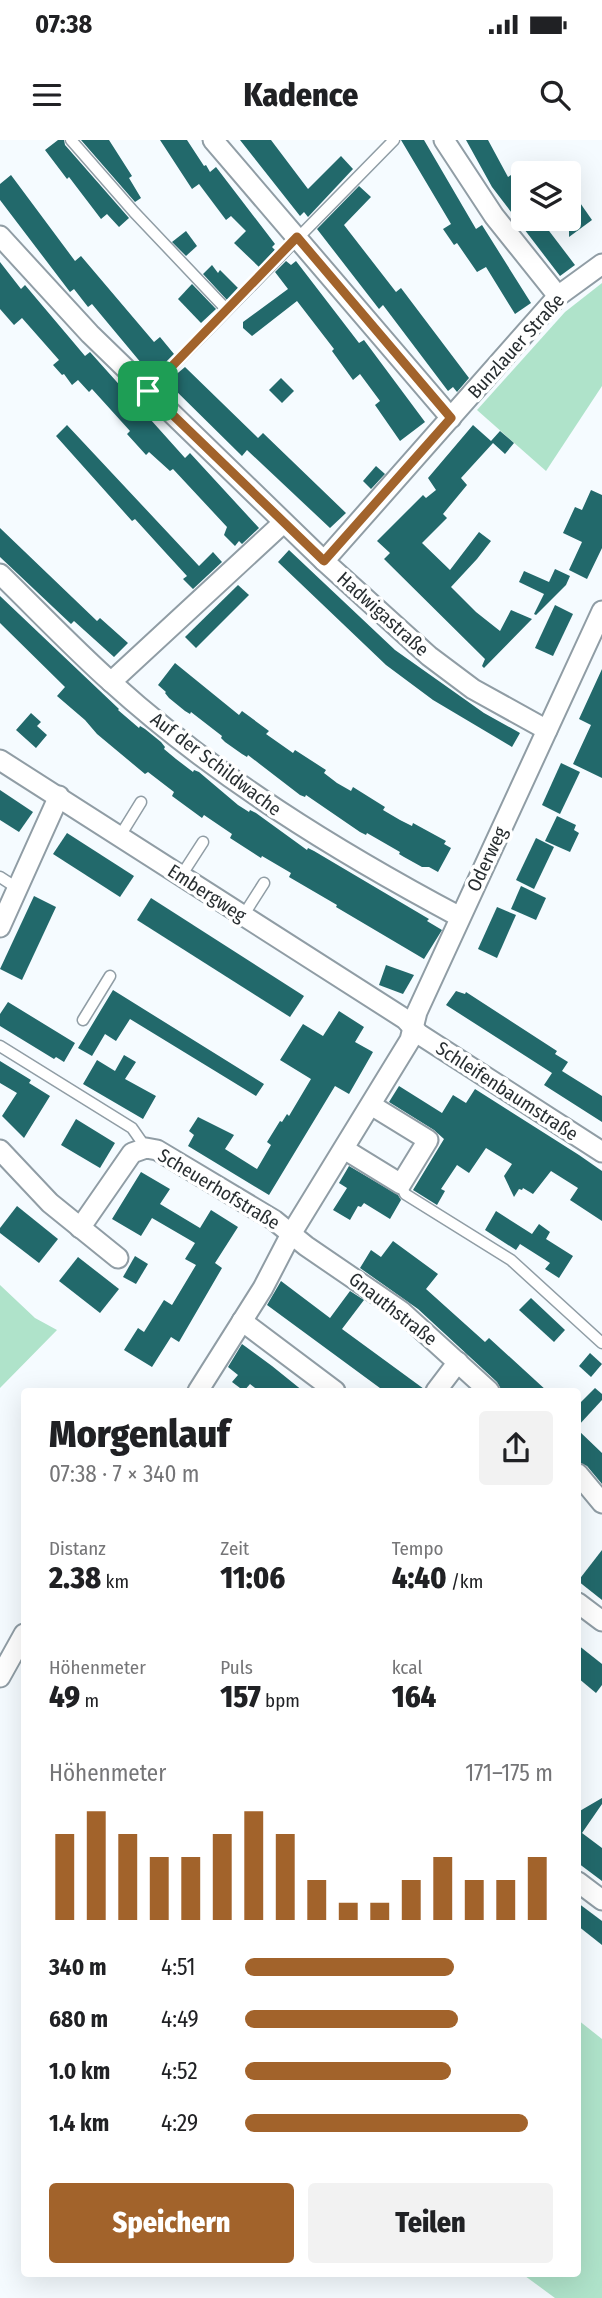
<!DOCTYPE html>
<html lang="de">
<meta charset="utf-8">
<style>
:root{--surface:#fff;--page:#f2f2f2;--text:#202124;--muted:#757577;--accent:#a2632b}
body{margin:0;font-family:"Fira Sans Condensed",sans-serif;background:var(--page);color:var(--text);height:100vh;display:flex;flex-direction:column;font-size:26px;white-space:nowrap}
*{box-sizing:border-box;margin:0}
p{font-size:23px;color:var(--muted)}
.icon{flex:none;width:38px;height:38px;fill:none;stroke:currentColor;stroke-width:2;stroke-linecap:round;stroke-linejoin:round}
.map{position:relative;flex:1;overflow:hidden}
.panel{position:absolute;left:21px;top:1248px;width:560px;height:889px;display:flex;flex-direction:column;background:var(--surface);border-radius:7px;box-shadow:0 7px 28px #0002}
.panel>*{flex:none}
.buttons{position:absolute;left:511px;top:21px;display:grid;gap:14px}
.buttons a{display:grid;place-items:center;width:70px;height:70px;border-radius:7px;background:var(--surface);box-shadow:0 7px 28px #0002;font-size:35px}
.pin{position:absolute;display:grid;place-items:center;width:60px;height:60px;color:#fff;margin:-30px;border-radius:14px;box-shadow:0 4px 10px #0006}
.round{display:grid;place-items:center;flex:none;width:74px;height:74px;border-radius:7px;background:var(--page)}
.head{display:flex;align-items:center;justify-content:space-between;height:119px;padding:0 28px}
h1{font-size:38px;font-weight:800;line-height:52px}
.figures{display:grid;grid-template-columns:repeat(3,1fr);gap:10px;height:119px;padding:7px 28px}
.figures div{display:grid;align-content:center}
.figures b{font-size:30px;font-weight:800}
.figures small{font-size:19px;font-weight:400}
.figures p{font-size:19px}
.chart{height:196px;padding:14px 28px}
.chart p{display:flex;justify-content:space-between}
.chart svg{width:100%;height:126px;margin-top:7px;stroke:var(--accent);stroke-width:6}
.primary-button{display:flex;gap:14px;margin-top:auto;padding:14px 28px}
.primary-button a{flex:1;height:80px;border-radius:7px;background:var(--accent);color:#fff;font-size:28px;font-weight:800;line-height:80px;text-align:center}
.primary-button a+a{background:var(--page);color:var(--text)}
ul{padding:0 28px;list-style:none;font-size:23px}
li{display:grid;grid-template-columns:112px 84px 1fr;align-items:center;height:52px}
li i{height:18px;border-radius:9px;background:var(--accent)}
.status{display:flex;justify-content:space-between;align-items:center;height:49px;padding:0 35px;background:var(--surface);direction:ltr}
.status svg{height:19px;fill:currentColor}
header{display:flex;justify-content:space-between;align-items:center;height:91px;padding:0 28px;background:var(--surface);font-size:32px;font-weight:800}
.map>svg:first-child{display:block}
</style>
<div class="status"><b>07:38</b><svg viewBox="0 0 49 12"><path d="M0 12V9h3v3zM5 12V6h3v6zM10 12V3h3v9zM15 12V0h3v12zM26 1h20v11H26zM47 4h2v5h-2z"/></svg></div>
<header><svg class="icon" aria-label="menu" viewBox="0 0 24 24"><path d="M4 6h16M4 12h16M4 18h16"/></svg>Kadence<svg class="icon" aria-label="search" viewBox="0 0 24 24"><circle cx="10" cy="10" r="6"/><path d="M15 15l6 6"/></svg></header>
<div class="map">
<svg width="602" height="2158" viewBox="0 0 602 2158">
<rect width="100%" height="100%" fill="#f5fbff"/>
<g fill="#afe3ca">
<polygon points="602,143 602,246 546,331 477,270 565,172"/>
<polygon points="0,1145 35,1178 57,1190 0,1248"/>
<polygon points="578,1880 602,1899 602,2158 555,2158 521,2133 578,2133"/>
</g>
<g fill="#22696b">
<polygon points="58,0 64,0 65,5 129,78 119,87 107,74 101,79 69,37 67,39 45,10"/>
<polygon points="81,0 109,0 132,36 129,38 141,58 135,62"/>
<polygon points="160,0 187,0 204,26 206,25 210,32 216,27 275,104 272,107 275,110 259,127 234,103 246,91 231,76 226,80 199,44 192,49"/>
<polygon points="240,0 271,0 308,49 341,16 353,29 308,77 304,72 300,76"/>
<polygon points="401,0 424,0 476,89 482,85 531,163 515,174 486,127 477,132 457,103 454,105 443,89 451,84"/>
<polygon points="466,0 488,0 508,37 511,35 523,50 523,79 540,79 575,125 560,136 492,47"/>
<polygon points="11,35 75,121 81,116 154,202 160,197 174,214 152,236 92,164 88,167 74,149 70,152 0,60 0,44"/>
<polygon points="359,46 371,57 344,85 396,152 401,148 469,238 457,252 453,247 448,251 383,165 379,169 317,89"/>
<polygon points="569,47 592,80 569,97"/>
<polygon points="186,91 197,106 186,116 172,102"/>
<polygon points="286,121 291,125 296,121 359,203 364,200 425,282 400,301 375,265 380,261 360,234 353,240 332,211 334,209 297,161 252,196 243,188 243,182 288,149 275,132"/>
<polygon points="0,122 21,149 25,145 85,216 90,212 185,318 190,313 259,388 242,404 239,401 235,406 224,395 227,387 173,329 170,331 149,312 146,315 127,294 130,291 92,249 89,252 78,240 72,245 64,234 62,235 53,225 59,220 22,178 14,185 0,169"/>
<polygon points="212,125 218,133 220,130 238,148 227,160 203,134"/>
<polygon points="192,144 216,169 201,183 178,159"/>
<polygon points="185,227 258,298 263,293 346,373 330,388 247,310 242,316 167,242"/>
<polygon points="281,238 294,251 282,263 269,250"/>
<polygon points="67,285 199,426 213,412 222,422 193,449 183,439 187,436 165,412 135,379 132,381 56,296"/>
<polygon points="473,285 491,301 500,291 514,303 505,314 493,303 461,338 467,345 443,374 447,378 422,403 450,430 479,392 491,401 477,419 451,447 476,472 500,491 511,470 532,479 484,528 482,526 485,519 384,419 390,413 377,401 423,355 426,358 436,350 428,338"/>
<polygon points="376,326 385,334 371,349 363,341"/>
<polygon points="591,350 602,355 602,408 587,439 569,430 582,402 563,393 575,367 582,370"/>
<polygon points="0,388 97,481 100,478 128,503 114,517 74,481 71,484 0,417"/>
<polygon points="289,410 395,510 484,573 520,593 512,607 433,560 386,525 278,422"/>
<polygon points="555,429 570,436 566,445 536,475 534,474 544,454 519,442 524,431 549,442"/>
<polygon points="238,445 249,455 196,508 185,497"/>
<polygon points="0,456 119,569 118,570 139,588 140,586 145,589 161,602 165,607 164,609 176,619 193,632 194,630 199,632 238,665 249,672 250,670 256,673 307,710 308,708 314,711 429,779 427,781 442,790 424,819 336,767 337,765 289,737 291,733 262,716 261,718 230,698 232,694 204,675 202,678 172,656 174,652 148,632 145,634 97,594 85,580 57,556 65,547 0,483"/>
<polygon points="555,465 573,474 553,516 535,508"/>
<polygon points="175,523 239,575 242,571 269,591 266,594 293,613 295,610 326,630 324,633 337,643 351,651 353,647 385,667 383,670 400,680 412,686 413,683 446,701 444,704 451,708 438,732 429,727 422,727 404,717 399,714 400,712 367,693 366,695 360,692 306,655 305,657 300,655 248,615 247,617 242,614 225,602 221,598 222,596 191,572 190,574 185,571 169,558 165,553 166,552 158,545"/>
<polygon points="602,529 602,638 573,624 591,585 579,579"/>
<polygon points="31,573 41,582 37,586 47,595 36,608 16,590"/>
<polygon points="561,623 580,632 560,674 542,665"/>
<polygon points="0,650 33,672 19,692 0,680"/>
<polygon points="557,676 576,685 574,690 579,693 570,712 545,701"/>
<polygon points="67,693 134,736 120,757 53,714"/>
<polygon points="536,698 554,707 534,749 516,740"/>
<polygon points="521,746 546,758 536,780 511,769"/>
<polygon points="34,756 56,767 22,840 0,829"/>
<polygon points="151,758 304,856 290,877 137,780"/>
<polygon points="497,767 516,775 497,818 478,809"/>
<polygon points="386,825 414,835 403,854 379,845"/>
<polygon points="113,850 264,944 256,956 130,879 116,901 105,894 92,916 78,908"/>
<polygon points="456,851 465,854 466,852 557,911 555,914 568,922 562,931 602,956 602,982 544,945 552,933 446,865"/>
<polygon points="8,862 75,903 64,922 56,917 54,919 0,886 0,874"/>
<polygon points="339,871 364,887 355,902 373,912 349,954 335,946 269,1055 188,1006 194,995 189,991 198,977 234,995 225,1009 257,1029 271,1005 267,1002 280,981 282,982 287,974 289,976 311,939 280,920 303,884 323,896"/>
<polygon points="124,915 136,922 125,939 156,956 143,979 83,944 97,920 115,931"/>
<polygon points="0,921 31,940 29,943 50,956 24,998 2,976 17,953 0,943"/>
<polygon points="399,946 442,973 453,955 466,963 475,949 579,1015 602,1031 602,1081 570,1060 578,1048 551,1031 533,1054 523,1048 522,1050 519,1049 514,1057 504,1036 512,1024 486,1008 469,1033 457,1025 441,1049 445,1051 437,1065 413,1050 444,999 434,990 389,962"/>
<polygon points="76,979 115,1003 100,1028 61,1005"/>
<polygon points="349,1026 398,1055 401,1060 390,1079 364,1063 361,1067 358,1066 350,1080 333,1070 347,1048 339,1043"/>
<polygon points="141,1032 170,1049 160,1064 200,1088 211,1070 238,1087 215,1123 222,1128 179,1202 171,1197 152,1227 124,1210 138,1188 144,1192 164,1160 172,1165 196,1125 185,1119 195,1103 152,1078 141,1096 112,1079"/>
<polygon points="17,1066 58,1099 39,1123 0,1093 0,1088"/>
<polygon points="496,1071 532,1094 539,1084 550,1092 546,1099 573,1116 559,1138 545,1129 550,1123 520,1104 516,1110 485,1090"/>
<polygon points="393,1101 438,1134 426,1149 485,1202 489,1198 547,1251 502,1251 497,1242 418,1169 360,1128 371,1110 381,1117"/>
<polygon points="135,1116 148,1124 136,1144 123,1137"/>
<polygon points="78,1117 119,1149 100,1173 59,1141"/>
<polygon points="281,1141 330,1178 350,1151 364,1160 342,1189 424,1249 424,1251 384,1251 267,1165"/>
<polygon points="531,1158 565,1190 554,1202 519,1170"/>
<polygon points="242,1204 272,1226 303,1251 259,1251 250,1244 244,1251 232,1242 238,1235 228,1227"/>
<polygon points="590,1213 602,1224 591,1237 579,1226"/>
<polygon points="595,1248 602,1254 602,1260 578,1286 578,1265"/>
<polygon points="578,1290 602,1313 602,1344 587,1326 578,1322"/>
<polygon points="602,1410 602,1460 578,1441"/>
<polygon points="578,1505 602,1524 602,1545 596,1553 578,1538"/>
<polygon points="602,1658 602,1664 582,1693 602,1708 602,1741 578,1723 578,1672"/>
<polygon points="578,1763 602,1781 602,1805 578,1786"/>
</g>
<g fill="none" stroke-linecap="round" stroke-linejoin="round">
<g stroke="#909da5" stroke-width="13">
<g id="lane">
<polyline points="71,0 134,72 226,169"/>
<polyline points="148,251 394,0"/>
<polyline points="120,696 141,662"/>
<polyline points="181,736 203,702"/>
<polyline points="0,737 17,748"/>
<polyline points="243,776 264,743"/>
<polyline points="83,880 110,836"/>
<polyline points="0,906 132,988 146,1008"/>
<polyline points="401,1044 405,1054 511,1120 602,1203"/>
</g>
</g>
<g stroke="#909da5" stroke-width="23">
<g id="street">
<polyline points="213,0 451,278"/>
<polyline points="444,0 494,76 558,156"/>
<polyline points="0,96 90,194 324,421 429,516 473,549 547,590"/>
<polyline points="324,421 558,156 602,124"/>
<path d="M0,434C37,470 73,508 111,542C216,637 336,711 460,777"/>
<polyline points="111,542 283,383"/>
<polyline points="0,620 405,879 419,894 602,1012"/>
<polyline points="0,787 59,656"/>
<polyline points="344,1009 401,1044 428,1000 371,965"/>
<polyline points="0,1010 50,1063 118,1118"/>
<polyline points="80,1088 132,1013 146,1008 157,1010 274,1080 306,1106 401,1171 489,1251"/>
<polyline points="242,1181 335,1251"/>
<polyline points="198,1251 263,1148 291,1094 410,900 417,872 602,471"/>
<polyline points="436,1251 458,1222"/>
<polyline points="578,1334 602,1363"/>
<polyline points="578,1463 602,1481"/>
<polyline points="0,1537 24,1494"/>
<polyline points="578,1742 602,1760"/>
</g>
</g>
<use href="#lane" stroke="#fff" stroke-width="10"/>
<use href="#street" stroke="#fff" stroke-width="19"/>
</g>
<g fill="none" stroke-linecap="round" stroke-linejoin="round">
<g stroke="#fff" stroke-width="14">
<polygon id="route" points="297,97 451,278 324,421 148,251"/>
</g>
<use href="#route" stroke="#a2632b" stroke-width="9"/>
</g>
<g text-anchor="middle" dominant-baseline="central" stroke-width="7" stroke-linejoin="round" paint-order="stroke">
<g font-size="19" fill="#282e31" stroke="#fff">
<text transform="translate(516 206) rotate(-48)">Bunzlauer Straße</text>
<text transform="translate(383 474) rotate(42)">Hadwigastraße</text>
<text transform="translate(216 624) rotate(37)">Auf der Schildwache</text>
<text transform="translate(487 719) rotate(-65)">Oderweg</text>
<text transform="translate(207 753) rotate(33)">Embergweg</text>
<text transform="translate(507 951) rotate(33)">Schleifenbaumstraße</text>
<text transform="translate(219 1049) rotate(31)">Scheuerhofstraße</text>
<text transform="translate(393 1169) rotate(38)">Gnauthstraße</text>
</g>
</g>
</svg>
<div class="buttons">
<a><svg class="icon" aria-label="layers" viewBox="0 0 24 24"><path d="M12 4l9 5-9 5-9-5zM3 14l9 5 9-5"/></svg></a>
</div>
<div class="pin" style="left:148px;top:251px;background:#1e9e55"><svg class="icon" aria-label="arrive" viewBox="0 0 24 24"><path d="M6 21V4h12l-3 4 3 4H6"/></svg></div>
<section class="panel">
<div class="head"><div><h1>Morgenlauf</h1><p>07:38 · 7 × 340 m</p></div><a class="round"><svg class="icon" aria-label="share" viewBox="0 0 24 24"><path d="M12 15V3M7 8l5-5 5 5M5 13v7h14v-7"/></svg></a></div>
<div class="figures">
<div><p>Distanz</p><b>2.38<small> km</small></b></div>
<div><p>Zeit</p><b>11:06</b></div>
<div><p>Tempo</p><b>4:40<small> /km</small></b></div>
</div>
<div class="figures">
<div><p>Höhenmeter</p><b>49<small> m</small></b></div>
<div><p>Puls</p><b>157<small> bpm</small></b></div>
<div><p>kcal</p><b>164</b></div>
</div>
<div class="chart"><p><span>Höhenmeter</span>171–175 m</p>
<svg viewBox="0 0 160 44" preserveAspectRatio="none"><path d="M5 44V14M15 44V6M25 44V14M35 44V22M45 44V22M55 44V14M65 44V6M75 44V14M85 44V30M95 44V38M105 44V38M115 44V30M125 44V22M135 44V30M145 44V30M155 44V22"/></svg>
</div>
<ul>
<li><b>340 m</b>4:51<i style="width:68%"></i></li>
<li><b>680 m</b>4:49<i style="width:69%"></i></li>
<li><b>1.0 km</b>4:52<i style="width:67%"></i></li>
<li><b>1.4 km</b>4:29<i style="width:92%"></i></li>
</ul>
<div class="primary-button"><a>Speichern</a><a>Teilen</a></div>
</section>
</div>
